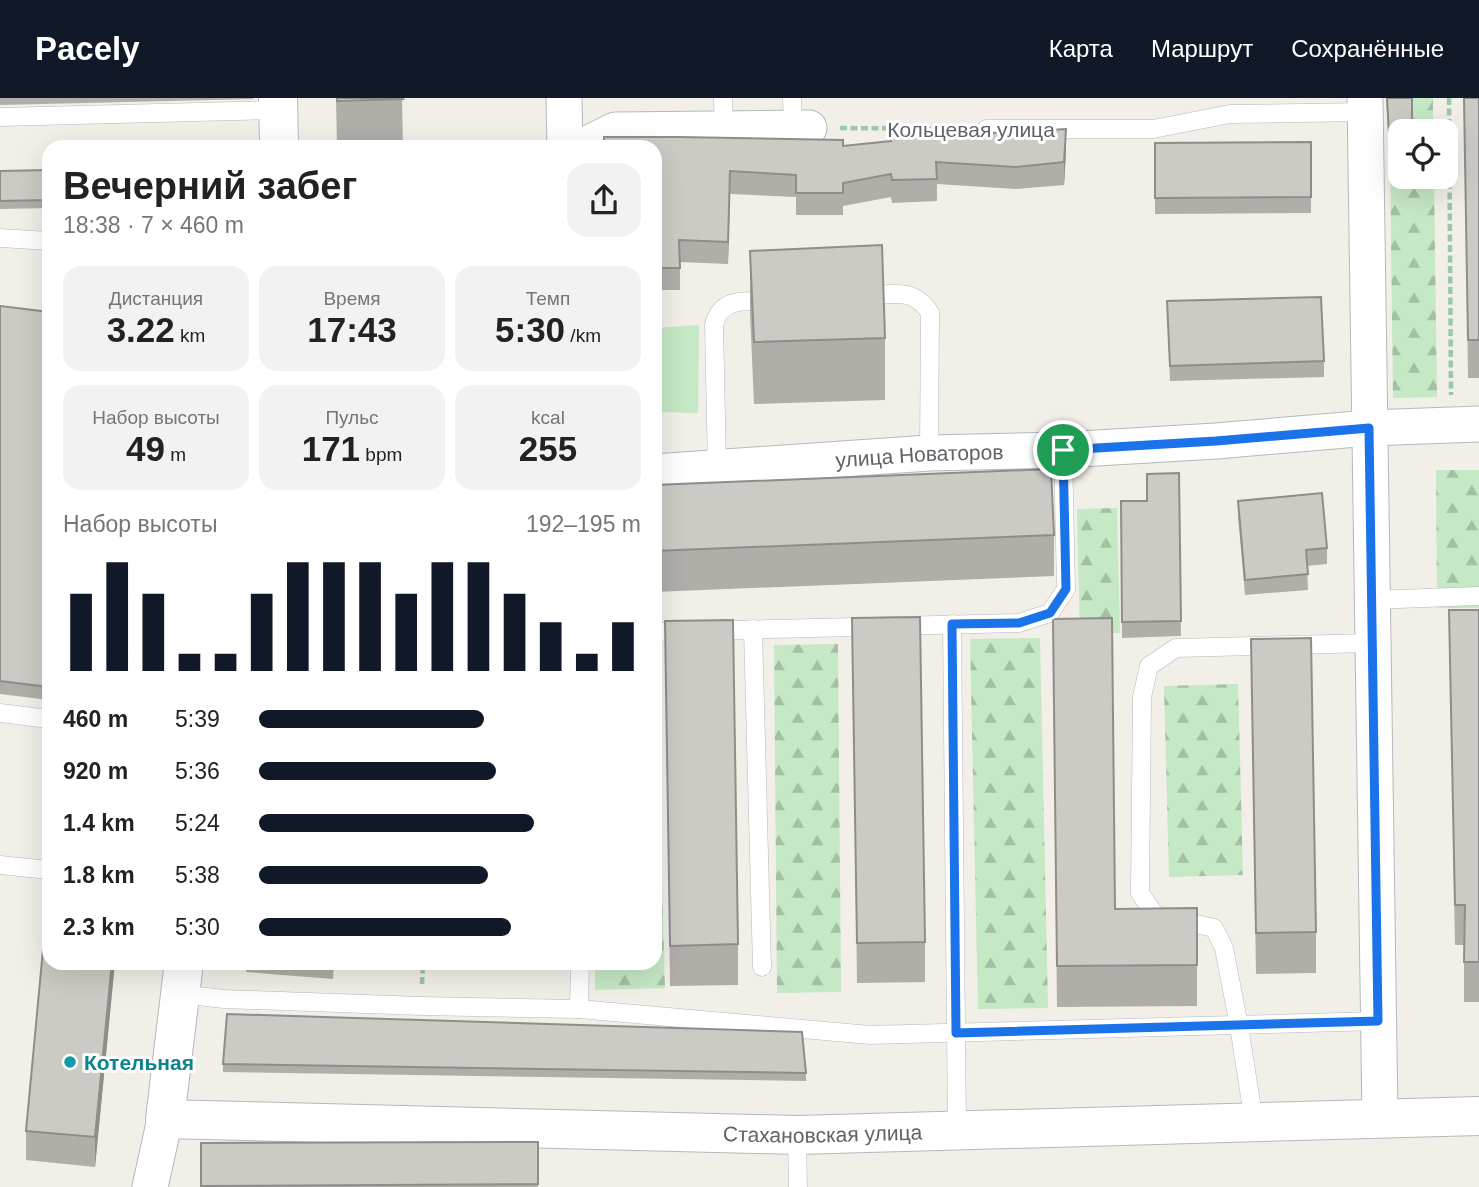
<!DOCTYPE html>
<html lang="ru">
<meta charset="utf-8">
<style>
:root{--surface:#fff;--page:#f2f2f2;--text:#222;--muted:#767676;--accent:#111827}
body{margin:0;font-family:Arial,sans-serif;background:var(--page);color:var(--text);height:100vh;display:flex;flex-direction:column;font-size:26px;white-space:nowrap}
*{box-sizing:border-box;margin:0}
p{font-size:23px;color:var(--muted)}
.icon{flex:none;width:38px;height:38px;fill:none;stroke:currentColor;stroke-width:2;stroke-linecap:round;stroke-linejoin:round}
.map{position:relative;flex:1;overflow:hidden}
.drawer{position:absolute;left:42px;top:42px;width:620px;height:830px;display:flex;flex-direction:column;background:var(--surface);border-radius:21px;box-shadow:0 7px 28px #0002}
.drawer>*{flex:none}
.controls{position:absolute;left:1388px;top:21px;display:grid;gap:14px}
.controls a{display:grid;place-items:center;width:70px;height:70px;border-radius:14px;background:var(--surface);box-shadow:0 7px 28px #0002;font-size:35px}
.pin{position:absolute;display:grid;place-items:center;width:60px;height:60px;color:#fff;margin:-30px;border:4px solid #fff;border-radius:50%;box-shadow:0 2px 7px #0007}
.round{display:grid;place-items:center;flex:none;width:74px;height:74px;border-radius:21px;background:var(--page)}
.headline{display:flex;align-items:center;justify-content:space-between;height:119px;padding:0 21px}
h1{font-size:38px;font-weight:600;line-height:52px}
.figures{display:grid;grid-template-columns:repeat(3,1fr);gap:10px;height:119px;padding:7px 21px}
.figures div{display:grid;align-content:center;border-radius:18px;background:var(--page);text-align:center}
.figures b{font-size:35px;font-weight:600}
.figures small{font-size:19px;font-weight:400}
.figures p{font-size:19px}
.chart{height:196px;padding:14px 21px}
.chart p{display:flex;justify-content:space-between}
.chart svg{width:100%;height:126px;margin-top:7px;stroke:var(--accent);stroke-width:6}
ul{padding:0 21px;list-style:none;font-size:23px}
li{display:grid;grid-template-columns:112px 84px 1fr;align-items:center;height:52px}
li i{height:18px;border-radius:9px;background:var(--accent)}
header{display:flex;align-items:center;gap:42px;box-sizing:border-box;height:98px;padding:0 35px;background:var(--accent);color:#fff}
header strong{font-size:33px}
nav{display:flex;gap:38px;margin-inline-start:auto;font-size:24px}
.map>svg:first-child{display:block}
</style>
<header>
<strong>Pacely</strong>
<nav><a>Карта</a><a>Маршрут</a><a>Сохранённые</a></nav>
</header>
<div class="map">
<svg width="1479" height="1089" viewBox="0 0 1479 1089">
<defs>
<pattern id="forest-firs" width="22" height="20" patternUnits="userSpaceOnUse" patternTransform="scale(1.75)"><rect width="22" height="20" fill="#c5e8c5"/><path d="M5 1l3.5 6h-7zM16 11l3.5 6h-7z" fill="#a3c0a4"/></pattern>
</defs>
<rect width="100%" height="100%" fill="#f1efe8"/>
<polygon fill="#c5e8c5" points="699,227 698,315 655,314 655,230"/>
<g fill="url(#forest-firs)">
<polygon points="1386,0 1433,0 1433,33 1412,33 1412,3 1386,3"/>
<polygon points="1390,62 1400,63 1400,79 1434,79 1437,299 1393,300"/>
<polygon points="1436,372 1479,372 1479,510 1437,510"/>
<polygon points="1117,410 1120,535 1080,536 1077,411"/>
<polygon points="1040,540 1048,910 978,911 970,541"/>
<polygon points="838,546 841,894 777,895 774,547"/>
<polygon points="655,558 665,890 595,892 595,865 654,864"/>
<polygon points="1238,586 1243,777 1169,779 1164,588"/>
</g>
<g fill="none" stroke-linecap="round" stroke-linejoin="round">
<g stroke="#b5b8bc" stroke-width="19">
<g id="service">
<polyline points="723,0 724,30"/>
<polyline points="792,0 793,29"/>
<polyline points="0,19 278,12"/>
<polyline points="986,31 1153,31 1230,16 1365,14"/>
<polyline points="0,140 49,143"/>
<path d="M862,198C891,197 913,188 930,215L929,355"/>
<path d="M717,369L714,227C721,197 749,204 775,203"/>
<polyline points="1371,502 1479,498"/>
<polyline points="952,526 957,1033"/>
<polyline points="753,531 762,869"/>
<polyline points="654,534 1019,525 1050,515 1066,491 1063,352"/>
<polyline points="0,615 49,621"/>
<polyline points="0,767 49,772"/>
<polyline points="180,896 224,901 421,908 579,911 870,937 1378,923"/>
<polyline points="579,911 580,864"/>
<polyline points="1254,1024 1239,928 1224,850 1214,830 1155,817 1140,795 1142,599 1149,568 1176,550 1371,545"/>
<polyline points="797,1037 798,1089"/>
</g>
</g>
<g stroke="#b5b8bc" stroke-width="37">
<g id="minor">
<polyline points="564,0 565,49"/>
<polyline points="1365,0 1380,1020"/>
<polyline points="581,49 615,32 809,30"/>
<path id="s1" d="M654,374L929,355L1063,352L1216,343L1369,330L1479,326"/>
<polyline points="150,1089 165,1021"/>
</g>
</g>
<g stroke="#b5b8bc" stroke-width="40">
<g id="tertiary">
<polyline points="278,0 279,49"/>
<path id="s2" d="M184,864L165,1021L797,1037L1479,1018"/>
</g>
</g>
<g stroke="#9cc7a9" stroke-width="4.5" stroke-dasharray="7 3.5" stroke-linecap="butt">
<polyline points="1449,0 1451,297"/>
<polyline points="840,30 964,31"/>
<polyline points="422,886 423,864"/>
</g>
<use href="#service" stroke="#fff" stroke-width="18"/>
<use href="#minor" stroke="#fff" stroke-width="35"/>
<use href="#tertiary" stroke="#fff" stroke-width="38"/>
</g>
<g fill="#afaea9">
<polygon points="0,0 253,0 253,1 0,7"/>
<polygon points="336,0 402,0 403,49 337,49"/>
<polygon points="1386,0 1400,33 1400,63 1390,62"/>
<polygon points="1464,0 1479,0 1479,280 1468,280"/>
<polygon points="936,38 1066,53 1064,87 1016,91 937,86 937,103 892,105 891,99 843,108 843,117 796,117 796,99 730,96 728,166 680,164 680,192 654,192 654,49 843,48"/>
<polygon points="1311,44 1311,115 1155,116 1155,45"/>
<polygon points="49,72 49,110 0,111 0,73"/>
<polygon points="750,153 885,240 885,302 754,306 750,215"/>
<polygon points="1167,203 1324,263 1324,279 1170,283"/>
<polygon points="0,208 49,214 49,602 0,596"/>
<polygon points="1179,375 1181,538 1122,540 1121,403 1147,403"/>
<polygon points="654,387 1054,437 1054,478 654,494"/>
<polygon points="1238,403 1327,450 1327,466 1307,468 1308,492 1245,497 1238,418"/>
<polygon points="1449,512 1479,512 1479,904 1464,904 1464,847 1455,847"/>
<polygon points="852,520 925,844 925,884 857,885"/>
<polygon points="665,523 738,846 738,887 670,888"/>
<polygon points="1251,541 1316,834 1316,875 1256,876"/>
<polygon points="1053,561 1115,811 1197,810 1197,908 1057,909"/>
<polygon points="115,864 95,1069 26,1062 26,1033"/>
<polygon points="246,864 334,864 333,881 246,874"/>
<polygon points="223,966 806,975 806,983 223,974"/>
<polygon points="538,1044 538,1089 201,1089 201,1045"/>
</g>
<g fill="#8f8d8a">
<polygon points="1066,31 1066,53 1064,87 1064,64"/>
<polygon points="730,73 730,96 728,166 728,144"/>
<polygon points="112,864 115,864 95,1069 95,1039"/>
</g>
<g fill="#cccac5" stroke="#8f8d8a" stroke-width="2">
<polygon points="337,0 402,0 403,1 337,3"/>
<polygon points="1387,0 1412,0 1412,33 1400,33 1400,55 1390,54"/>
<polygon points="1464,0 1479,0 1479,242 1468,242"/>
<polygon points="1066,31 1064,64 1016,69 936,64 937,81 892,82 891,76 843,85 843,95 796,95 796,77 730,73 728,144 679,142 680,170 654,170 654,49 604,49 604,39 679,39 843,42 843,48 891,43 890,37 936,36 936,38"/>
<polygon points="1311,44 1311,99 1155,100 1155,45"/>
<polygon points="49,72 49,102 0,103 0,73"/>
<polygon points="882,147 885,240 754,244 750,153"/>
<polygon points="1321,199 1324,263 1170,268 1167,203"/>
<polygon points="0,208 49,214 49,589 0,583"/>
<polygon points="1051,371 1054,437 654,453 654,387"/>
<polygon points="1179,375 1181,523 1122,524 1121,403 1147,403 1147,376"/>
<polygon points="1322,395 1327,450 1306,452 1308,476 1245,482 1238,403"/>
<polygon points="1449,512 1479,512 1479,864 1464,864 1465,807 1455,807"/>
<polygon points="920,519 925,844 857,845 852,520"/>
<polygon points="1112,520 1115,811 1197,810 1197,867 1057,868 1053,521"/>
<polygon points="733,522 738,846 670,848 665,523"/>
<polygon points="1311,540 1316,834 1256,835 1251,541"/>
<polygon points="45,830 49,830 49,864 112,864 95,1039 26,1033"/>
<polygon points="227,916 802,934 806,975 223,966"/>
<polygon points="538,1044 538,1086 201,1088 201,1045"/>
</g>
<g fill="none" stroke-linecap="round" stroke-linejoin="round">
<g stroke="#fff" stroke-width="14">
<polygon id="route" points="1369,330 1378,923 956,935 952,526 1019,525 1050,515 1066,491 1063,352 1216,343"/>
</g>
<use href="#route" stroke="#1a73e8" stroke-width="9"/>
</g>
<circle fill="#0f9aa8" stroke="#fff" stroke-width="2.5" cx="70" cy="964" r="7"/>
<g text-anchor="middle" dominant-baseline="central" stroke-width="6" stroke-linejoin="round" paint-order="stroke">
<g font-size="21" fill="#5f6368" stroke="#fff">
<text x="971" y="31">Кольцевая улица</text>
<text stroke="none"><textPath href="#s1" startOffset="266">улица Новаторов</textPath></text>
<text stroke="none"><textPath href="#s2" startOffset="816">Стахановская улица</textPath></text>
</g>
<g font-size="21" font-weight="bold" fill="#0d838f" stroke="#fff" text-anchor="start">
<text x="84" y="964">Котельная</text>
</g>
</g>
</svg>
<div class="controls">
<a><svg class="icon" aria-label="locate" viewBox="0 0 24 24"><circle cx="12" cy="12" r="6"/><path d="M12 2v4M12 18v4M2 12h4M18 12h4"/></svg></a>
</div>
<div class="pin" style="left:1063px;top:352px;background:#1e9e55"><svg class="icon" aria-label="arrive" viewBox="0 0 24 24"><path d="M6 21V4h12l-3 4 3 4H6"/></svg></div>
<section class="drawer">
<div class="headline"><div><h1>Вечерний забег</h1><p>18:38 · 7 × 460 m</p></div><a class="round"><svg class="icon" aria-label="share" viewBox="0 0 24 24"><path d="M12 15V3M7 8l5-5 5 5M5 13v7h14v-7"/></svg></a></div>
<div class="figures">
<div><p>Дистанция</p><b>3.22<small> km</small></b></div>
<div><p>Время</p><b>17:43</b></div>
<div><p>Темп</p><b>5:30<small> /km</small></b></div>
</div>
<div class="figures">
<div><p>Набор высоты</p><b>49<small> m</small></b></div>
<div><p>Пульс</p><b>171<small> bpm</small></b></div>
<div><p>kcal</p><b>255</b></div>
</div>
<div class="chart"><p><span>Набор высоты</span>192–195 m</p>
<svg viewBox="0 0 160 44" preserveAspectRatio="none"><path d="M5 44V17M15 44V6M25 44V17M35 44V38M45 44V38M55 44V17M65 44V6M75 44V6M85 44V6M95 44V17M105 44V6M115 44V6M125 44V17M135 44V27M145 44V38M155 44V27"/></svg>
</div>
<ul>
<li><b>460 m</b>5:39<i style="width:59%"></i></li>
<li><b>920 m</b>5:36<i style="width:62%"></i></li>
<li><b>1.4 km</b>5:24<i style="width:72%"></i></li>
<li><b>1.8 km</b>5:38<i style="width:60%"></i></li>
<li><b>2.3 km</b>5:30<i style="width:66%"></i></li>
</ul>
</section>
</div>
